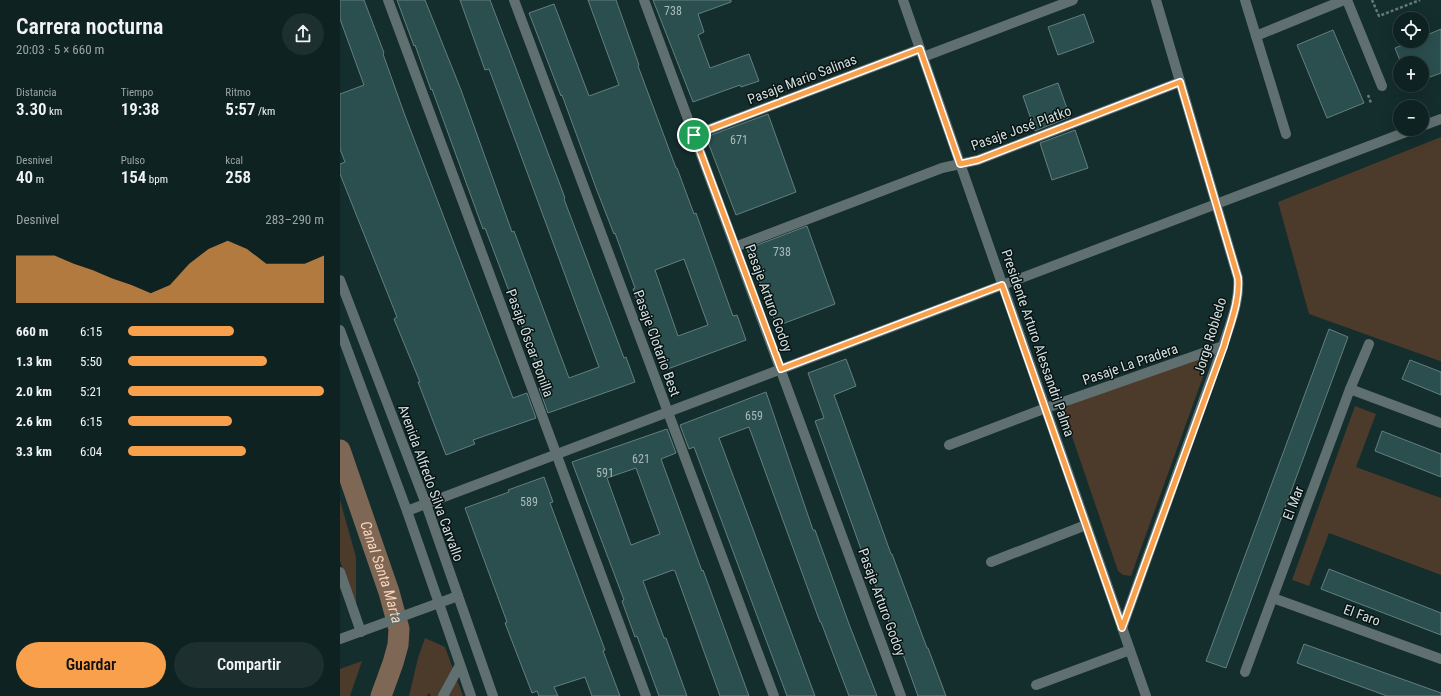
<!DOCTYPE html>
<html lang="es">
<meta charset="utf-8">
<style>
:root{--surface:#0f2222;--page:#1d2f2f;--text:#f1f3f6;--muted:#9ba4a5;--line:#2f3f40;--accent:#f9a04c}
body{margin:0;font-family:"Roboto Condensed",sans-serif;background:var(--page);color:var(--text);height:100vh;display:flex;flex-direction:column;font-size:15px;white-space:nowrap}
*{box-sizing:border-box;margin:0}
p{font-size:13px;color:var(--muted)}
.icon{flex:none;width:22px;height:22px;fill:none;stroke:currentColor;stroke-width:2;stroke-linecap:round;stroke-linejoin:round}
.map{position:relative;flex:1;overflow:hidden}
.panel{display:flex;flex-direction:column;background:var(--surface);width:340px}
.panel>*{flex:none}
.fabs{position:absolute;left:1053px;top:12px;display:grid;gap:8px}
.fabs a{display:grid;place-items:center;width:36px;height:36px;border-radius:50%;background:var(--surface);box-shadow:0 4px 16px #0002,0 0 0 1px var(--line);font-size:20px}
.pin{position:absolute;display:grid;place-items:center;width:34px;height:34px;color:#fff;margin:-17px;border:2px solid #fff;border-radius:50%;box-shadow:0 1px 4px #0007}
.round{display:grid;place-items:center;flex:none;width:42px;height:42px;border-radius:21px;background:var(--page)}
.head{display:flex;align-items:center;justify-content:space-between;height:68px;padding:0 16px}
h1{font-size:22px;font-weight:600;line-height:30px}
.metrics{display:grid;grid-template-columns:repeat(3,1fr);gap:6px;height:68px;padding:4px 16px}
.metrics div{display:grid;align-content:center}
.metrics b{font-size:17px;font-weight:600}
.metrics small{font-size:11px;font-weight:400}
.metrics p{font-size:11px}
.chart{height:112px;padding:8px 16px}
.chart p{display:flex;justify-content:space-between}
.chart svg{width:100%;height:72px;margin-top:4px;fill:var(--accent);opacity:.7}
.primary-button{display:flex;gap:8px;margin-top:auto;padding:8px 16px}
.primary-button a{flex:1;height:46px;border-radius:24px;background:var(--accent);color:#111;font-size:16px;font-weight:600;line-height:46px;text-align:center}
.primary-button a+a{background:var(--page);color:var(--text)}
ul{padding:0 16px;list-style:none;font-size:13px}
li{display:grid;grid-template-columns:64px 48px 1fr;align-items:center;height:30px}
li i{height:10px;border-radius:5px;background:var(--accent)}
main{display:flex;flex:1;min-height:0}
.map>svg:first-child{display:block}
</style>
<main>
<section class="panel">
<div class="head"><div><h1>Carrera nocturna</h1><p>20:03 · 5 × 660 m</p></div><a class="round"><svg class="icon" aria-label="share" viewBox="0 0 24 24"><path d="M12 15V3M7 8l5-5 5 5M5 13v7h14v-7"/></svg></a></div>
<div class="metrics">
<div><p>Distancia</p><b>3.30<small> km</small></b></div>
<div><p>Tiempo</p><b>19:38</b></div>
<div><p>Ritmo</p><b>5:57<small> /km</small></b></div>
</div>
<div class="metrics">
<div><p>Desnivel</p><b>40<small> m</small></b></div>
<div><p>Pulso</p><b>154<small> bpm</small></b></div>
<div><p>kcal</p><b>258</b></div>
</div>
<div class="chart"><p><span>Desnivel</span>283–290 m</p>
<svg viewBox="0 0 160 44" preserveAspectRatio="none"><path d="M0 44V15L10 15L20 15L30 20L40 24L50 29L60 33L70 38L80 33L90 20L100 11L110 6L120 11L130 20L140 20L150 20L160 15V44z"/></svg>
</div>
<ul>
<li><b>660 m</b>6:15<i style="width:54%"></i></li>
<li><b>1.3 km</b>5:50<i style="width:71%"></i></li>
<li><b>2.0 km</b>5:21<i style="width:100%"></i></li>
<li><b>2.6 km</b>6:15<i style="width:53%"></i></li>
<li><b>3.3 km</b>6:04<i style="width:60%"></i></li>
</ul>
<div class="primary-button"><a>Guardar</a><a>Compartir</a></div>
</section>
<div class="map">
<svg width="1101" height="696" viewBox="0 0 1101 696">
<rect width="100%" height="100%" fill="#142d2d"/>
<g fill="#4c3a2b">
<polygon points="1101,137 1101,361 1100,361 969,314 938,202"/>
<polygon points="861,358 867,358 868,363 791,576 783,575 778,571 723,410 731,404"/>
<polygon points="1015,406 1036,414 1016,467 1101,498 1101,575 989,533 969,586 952,580"/>
<polygon points="0,500 16,557 16,605 0,561"/>
<polygon points="85,638 105,647 123,696 91,696 89,693 87,696 69,696 78,658"/>
<polygon points="22,661 10,696 0,696 0,669"/>
</g>
<g fill="none" stroke-linecap="round" stroke-linejoin="round">
<path stroke="#7e6755" stroke-width="21" id="s1" d="M0,450L49,592L59,629L58,645L53,663L41,696"/>
</g>
<g fill="#2b4e4e" stroke="#647f7f" fill-rule="evenodd">
<polygon points="0,0 24,0 44,53 43,54 64,113 173,398 187,393 196,418 133,440 135,444 106,455 78,382 80,382 54,319 57,317 0,174 0,164 5,162 0,149 0,94 24,85 0,19"/>
<polygon points="57,0 85,0 121,90 172,232 174,231 229,378 259,367 149,69 145,70 120,0 150,0 225,198 224,199 284,358 286,357 295,382 208,413 199,388 204,386 180,320 145,228 143,229 92,89 91,90 75,45 74,46"/>
<path d="M248,0H276L299,65L298,66L336,168H337L354,214L356,213L393,316L397,315L406,340L325,370L308,324L306,325L293,289L295,288L275,233L274,234L256,188L222,95L221,96L189,13L214,4L249,96L279,85ZM344,259L368,325L338,336L315,270Z"/>
<polygon points="313,0 391,0 391,2 358,14 364,32 358,35 370,68 409,54 419,81 401,87 400,85 353,102"/>
<polygon points="744,14 754,42 718,55 708,27"/>
<polygon points="1101,29 1101,73 1082,80 1082,63 1061,63 1055,48 1072,41 1082,41 1082,37"/>
<polygon points="993,30 1024,103 987,118 957,45"/>
<polygon points="718,83 730,117 695,131 683,96"/>
<polygon points="428,114 456,192 396,215 366,137"/>
<polygon points="735,130 748,168 712,180 700,143"/>
<polygon points="467,226 495,304 437,326 407,249"/>
<polygon points="989,329 1008,337 886,668 866,661"/>
<polygon points="506,359 516,386 494,395 551,554 552,554 587,648 588,648 606,696 578,696 560,646 558,647 523,551 522,552 475,421 484,418 468,373"/>
<polygon points="1070,360 1101,372 1101,395 1062,379"/>
<polygon points="426,392 473,530 475,530 509,624 537,696 509,696 481,622 480,622 409,427 379,438 475,696 447,696 354,447 349,449 340,425"/>
<path d="M327,429L336,453L321,459L362,571L363,570L409,696H380L335,571L333,570L303,581L324,638H326L347,696H319L297,636L295,637L282,601L284,600L232,462ZM296,468L320,534L291,545L267,478Z"/>
<polygon points="1042,431 1101,454 1101,477 1035,451"/>
<polygon points="204,477 213,502 210,503 265,650 263,651 280,696 252,696 245,677 214,687 218,696 199,696 197,691 192,693 165,623 167,622 125,508 169,492 168,490"/>
<polygon points="989,569 1101,613 1101,635 981,589"/>
<polygon points="964,644 1101,693 1101,696 1047,696 957,663"/>
</g>
<g fill="none" stroke-linecap="round" stroke-linejoin="round">
<g stroke="#657979" stroke-width="2.5" stroke-dasharray="3 2" stroke-linecap="butt">
<polyline points="1032,0 1039,16 1080,0"/>
<polyline points="1028,95 1031,103"/>
</g>
<g stroke="#606f6f" stroke-width="10">
<polyline points="48,0 306,696"/>
<polyline points="174,0 434,696"/>
<polyline points="304,0 561,696"/>
<polyline points="563,0 806,696"/>
<polyline points="905,0 946,134"/>
<polyline points="1007,0 1042,86"/>
<polyline points="916,36 1004,0"/>
<polyline points="583,57 733,0"/>
<polyline points="1082,126 1101,119"/>
<polyline points="354,135 580,49"/>
<polyline points="395,247 602,168 638,160 840,82"/>
<polyline points="0,280 86,504 153,696"/>
<polyline points="0,330 67,511 131,696"/>
<polyline points="1010,389 1101,423"/>
<polyline points="609,445 706,408 883,346"/>
<polyline points="67,511 1074,129"/>
<polyline points="651,562 746,525"/>
<polyline points="0,572 21,632"/>
<polyline points="933,598 1101,659"/>
<path d="M782,628L883,346C890,324 900,301 898,278L816,0"/>
<polyline points="0,639 118,596"/>
<polyline points="905,672 1010,389 1029,344"/>
<polyline points="696,685 790,650"/>
<polyline points="103,696 120,665"/>
</g>
</g>
<g fill="none" stroke-linecap="round" stroke-linejoin="round">
<g stroke="#fff" stroke-width="8">
<path id="route" d="M580,49L620,164L638,160L840,82L898,278C900,301 890,324 884,346L782,628L662,285L441,369L354,135Z"/>
</g>
<use href="#route" stroke="#f9a04c" stroke-width="5"/>
</g>
<g text-anchor="middle" dominant-baseline="central" stroke-width="3" stroke-linejoin="round" paint-order="stroke">
<g font-size="12" fill="#a8bbbb">
<text x="333" y="11">738</text>
<text x="399" y="140">671</text>
<text x="442" y="252">738</text>
<text x="414" y="416">659</text>
<text x="301" y="459">621</text>
<text x="265" y="473">591</text>
<text x="189" y="502">589</text>
</g>
<g font-size="14" fill="#d1dfdf" stroke="#091313">
<text transform="translate(462 79) rotate(-21)">Pasaje Mario Salinas</text>
<text transform="translate(681 128) rotate(-20)">Pasaje José Platko</text>
<text transform="translate(429 298) rotate(70)">Pasaje Arturo Godoy</text>
<text transform="translate(870 336) rotate(-73)">Jorge Robledo</text>
<text transform="translate(190 343) rotate(70)">Pasaje Óscar Bonilla</text>
<text transform="translate(317 343) rotate(70)">Pasaje Clotario Best</text>
<text transform="translate(698 343) rotate(71)">Presidente Arturo Alessandri Palma</text>
<text transform="translate(790 364) rotate(-19)">Pasaje La Pradera</text>
<text transform="translate(91 483) rotate(70)">Avenida Alfredo Silva Carvallo</text>
<text transform="translate(953 503) rotate(-69)">El Mar</text>
<text transform="translate(542 602) rotate(70)">Pasaje Arturo Godoy</text>
<text transform="translate(1022 615) rotate(20)">El Faro</text>
</g>
<g font-size="15" font-style="italic" fill="#fad5b8" stroke="#091313">
<text stroke="none"><textPath href="#s1" startOffset="129">Canal Santa Marta</textPath></text>
</g>
</g>
</svg>
<div class="fabs">
<a><svg class="icon" aria-label="locate" viewBox="0 0 24 24"><circle cx="12" cy="12" r="6"/><path d="M12 2v4M12 18v4M2 12h4M18 12h4"/></svg></a>
<a>+</a>
<a>−</a>
</div>
<div class="pin" style="left:354px;top:135px;background:#1e9e55"><svg class="icon" aria-label="arrive" viewBox="0 0 24 24"><path d="M6 21V4h12l-3 4 3 4H6"/></svg></div>
</div>
</main>
